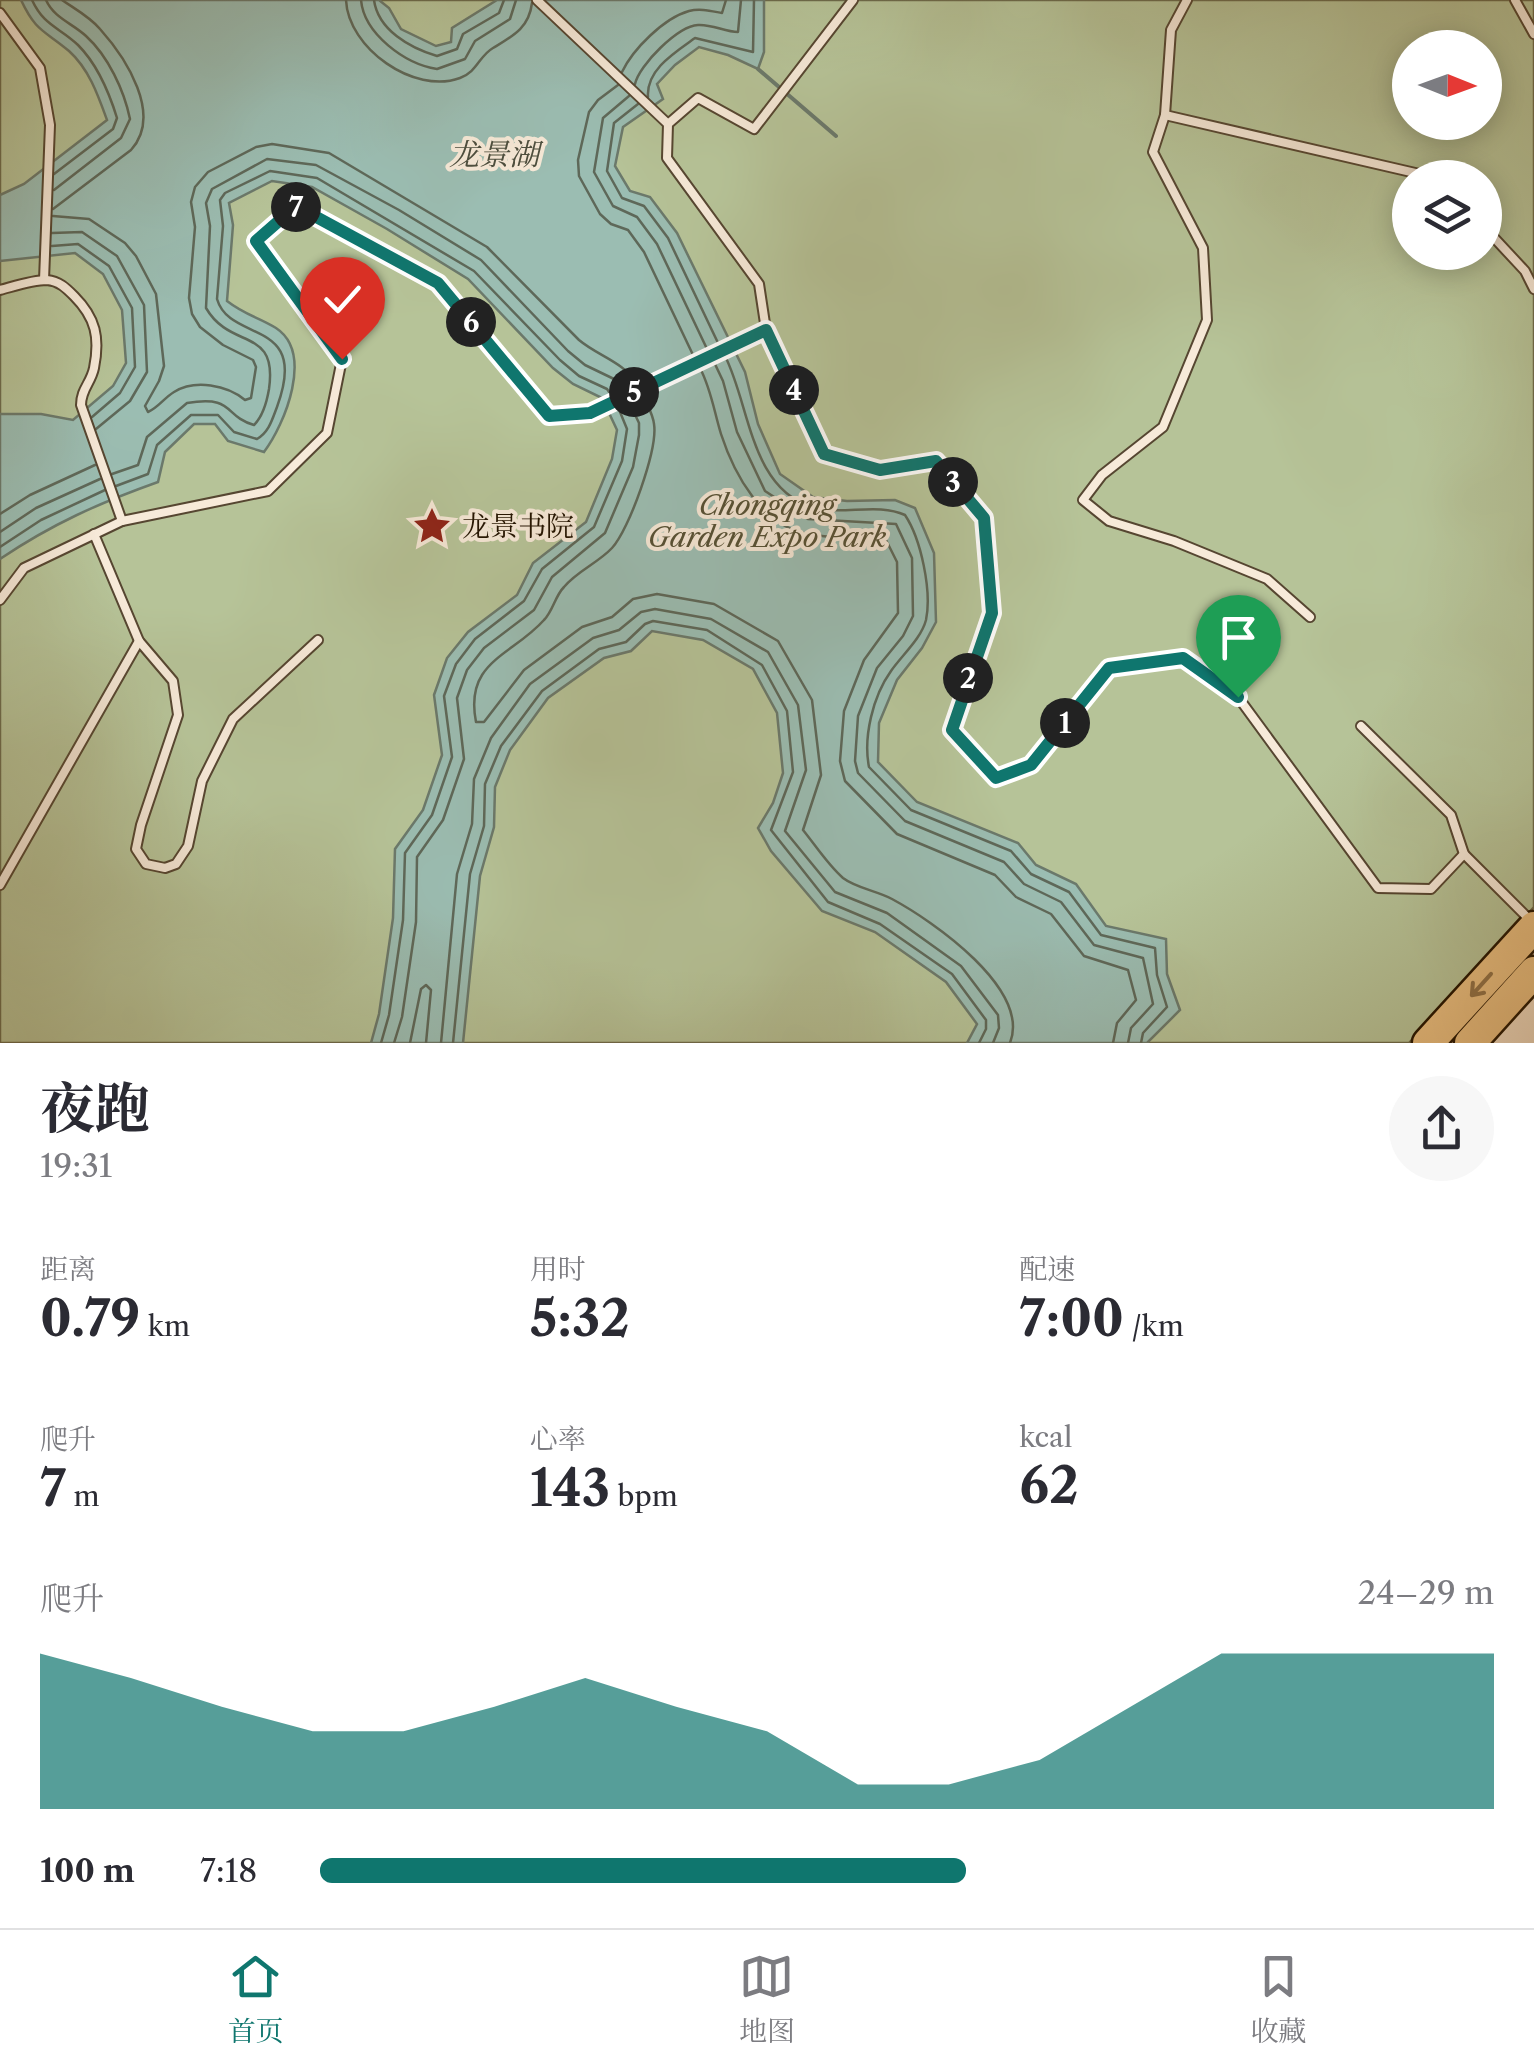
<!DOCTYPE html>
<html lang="zh">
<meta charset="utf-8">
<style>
:root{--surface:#fff;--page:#f7f7f7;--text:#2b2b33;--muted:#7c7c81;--line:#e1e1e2;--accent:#0f766e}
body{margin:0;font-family:"Libre Caslon Text","Noto Serif SC",serif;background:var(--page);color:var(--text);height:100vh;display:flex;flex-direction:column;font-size:38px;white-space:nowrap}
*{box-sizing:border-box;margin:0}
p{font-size:32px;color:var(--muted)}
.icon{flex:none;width:55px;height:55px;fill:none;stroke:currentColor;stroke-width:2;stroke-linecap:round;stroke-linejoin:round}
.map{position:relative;height:1043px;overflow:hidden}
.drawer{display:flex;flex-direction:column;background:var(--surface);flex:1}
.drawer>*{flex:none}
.needle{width:65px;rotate:91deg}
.fabs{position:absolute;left:1392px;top:30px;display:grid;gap:20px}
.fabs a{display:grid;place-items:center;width:110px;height:110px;border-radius:50%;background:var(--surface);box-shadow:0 5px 25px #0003;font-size:50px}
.pin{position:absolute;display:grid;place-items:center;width:85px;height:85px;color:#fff;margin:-102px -42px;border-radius:50% 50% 50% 0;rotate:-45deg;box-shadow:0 0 10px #0007}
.pin .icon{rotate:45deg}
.km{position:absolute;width:50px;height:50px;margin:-25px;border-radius:50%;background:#222;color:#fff;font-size:28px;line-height:50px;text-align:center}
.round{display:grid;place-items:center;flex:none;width:105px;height:105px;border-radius:52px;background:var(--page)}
.summary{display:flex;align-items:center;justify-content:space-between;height:170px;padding:0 40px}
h1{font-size:55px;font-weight:700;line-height:75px}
.stats{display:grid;grid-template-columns:repeat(3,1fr);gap:15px;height:170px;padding:10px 40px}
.stats div{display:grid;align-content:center}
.stats b{font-size:50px;font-weight:700}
.stats small{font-size:28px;font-weight:400}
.stats p{font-size:28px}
.chart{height:280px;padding:20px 40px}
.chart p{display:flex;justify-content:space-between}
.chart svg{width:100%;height:180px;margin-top:10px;fill:var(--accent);opacity:.7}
ul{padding:0 40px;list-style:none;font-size:32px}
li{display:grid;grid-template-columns:160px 120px 1fr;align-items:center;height:75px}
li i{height:25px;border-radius:12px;background:var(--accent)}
.tabs{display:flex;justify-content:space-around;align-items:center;height:140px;border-top:2px solid var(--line);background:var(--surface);font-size:28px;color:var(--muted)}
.tabs a{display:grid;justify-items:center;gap:5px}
.tabs .current{color:var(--accent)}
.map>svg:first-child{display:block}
</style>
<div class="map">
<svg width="1534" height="1043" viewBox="0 0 1534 1043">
<rect width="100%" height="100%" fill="#f3dfc5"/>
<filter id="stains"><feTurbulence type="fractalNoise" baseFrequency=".002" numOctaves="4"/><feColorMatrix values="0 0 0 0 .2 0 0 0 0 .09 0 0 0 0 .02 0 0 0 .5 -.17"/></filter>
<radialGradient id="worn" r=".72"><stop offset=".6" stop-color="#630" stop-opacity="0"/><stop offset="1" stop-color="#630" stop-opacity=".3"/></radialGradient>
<path fill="#b6c398" stroke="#6c6b4c" stroke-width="2.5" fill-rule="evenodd" d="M0,0H1534V907L1409,1043H0ZM1410,48H1485V122H1410ZM1410,178H1485V252H1410Z"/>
<path fill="#9bbdb2" stroke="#6b796b" stroke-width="2.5" d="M21,0H379L389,8L401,29L436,46L451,42L452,28L497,0H764V52L758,69L728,55L699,47L675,65L657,84L663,99L623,127L615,166L630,191L650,197L677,233L745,372L758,424L780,474L813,497L847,501L895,500L915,508L934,553L936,622L922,648L897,680L879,723L878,762L917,802L1018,843L1036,865L1076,884L1106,926L1166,939L1167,974L1180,1010L1147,1043H967L977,1024L946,982L875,932L822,911L771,851L758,828L773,803L783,773L777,713L753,669L703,640L652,631L631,651L604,658L548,698L510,750L495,787L494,827L480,876L463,1043H371L379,1014L393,918L395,849L423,810L442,755L434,695L447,658L468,632L517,595L533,563L586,522L612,459L617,430L602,398L573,384L553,368L468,279L387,229L312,187L272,181L229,203L233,225L227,301C245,315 258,317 276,328C314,353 285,424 264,452L228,441L215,424H194L165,452L158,482C99,503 52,524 0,559V414H41L73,420L113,386L126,363L122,310L103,274L75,253L0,261V195L24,184L107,120C98,95 89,69 69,51C44,30 36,32 21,0Z"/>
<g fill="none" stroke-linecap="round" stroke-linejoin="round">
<g stroke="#5e6859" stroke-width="2.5">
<path d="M32,0C44,26 59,27 78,45C98,65 109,92 117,118L113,129L54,174"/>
<path d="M46,0C54,18 72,23 86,36C108,56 124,90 130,119L121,138L54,190"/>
<path d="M346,0C348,48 414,95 460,78C477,72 479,56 493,48C513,36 529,28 532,3"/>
<path d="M361,0C364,34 405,64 437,69L465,59L475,41L510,19L516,0"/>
<path d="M374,0C378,30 410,48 437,56L457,49L463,34L499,13L504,0"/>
<path d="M622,72C633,49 664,18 689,11C700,8 711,11 722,13L726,0"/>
<path d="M635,84C639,65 678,26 698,25C712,24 725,32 738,32L741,0"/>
<polyline points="618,85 598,100 589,112 578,160 579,176 600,214 611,224 628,230 644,252 694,357"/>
<polyline points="629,96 603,118 594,172 613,206 637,217 657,244 708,351"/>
<path d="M648,97C646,70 674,53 695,38L753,52L754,0"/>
<polyline points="638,104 614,123 607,171 622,198 644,206 668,238 719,345"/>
<path d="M53,209L131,150C163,115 126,58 100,29C90,17 75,9 62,0"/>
<path d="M53,216L89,219L125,243L136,256L156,294L164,366L159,381L145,406L148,412C158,408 164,398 174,392C195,379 227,385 245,400L251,398L256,367L253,360L223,345L200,327L192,314L189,298L195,227L191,202L195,187L208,172L256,147L272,144L329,153L487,247L579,340C598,356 624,362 637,384"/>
<polyline points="52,233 82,232 117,256 144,305 147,372 130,401 96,429"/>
<polyline points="52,246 78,244 109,266 132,308 135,367 120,393 92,417"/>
<path d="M725,356C750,405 750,488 812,507C842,516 877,502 905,515C921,539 932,591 926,620C921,639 902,655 891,671C873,696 863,737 869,767L911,810L1011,851L1031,874L1069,892L1101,935L1155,948L1157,975L1167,1007L1143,1033L1141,1043"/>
<polyline points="714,362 723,381 737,432 765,491 808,519 896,524 912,558 913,616 903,636 877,668 858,716 855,761 858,773 905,821 1004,862 1024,884 1061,902 1094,945 1143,958 1153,1004 1131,1028 1128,1043"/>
<path d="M700,368C711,389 714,411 721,434C734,474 762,526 808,534C834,539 859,537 885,538L897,562L898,613L864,660L844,711L840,761L845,781L897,834L995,875L1016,897L1051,914L1084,956L1128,970L1136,1000L1117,1023L1113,1043"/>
<path d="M643,395C647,405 653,414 654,424C658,449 629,530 612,548C598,563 577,571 564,587C555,596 553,611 544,620C512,656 464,661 476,722H484L524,670L582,627L612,617L633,599L657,594L714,604L778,641L812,700L821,775L803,830C816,846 828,865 843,878C856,888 877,891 892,899C933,921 1031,989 1010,1043"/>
<path d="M112,474L138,465L147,437L187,403C235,395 223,416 254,425C262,417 267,401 269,389C278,326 231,351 206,308L210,226L206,203L212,189L267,159L316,165L399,210L481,260L568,351L585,365L614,379L624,391"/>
<path d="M116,486L148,474L157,445L191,415H218L234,432L257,439C269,432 272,420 277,407C310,317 230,344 217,299L223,226L220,200L225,193L270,171L317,178L474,271L560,360L579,376L607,389L612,396"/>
<polyline points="0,514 30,495 95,465"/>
<polyline points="0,532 36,508 100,479"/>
<polyline points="0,547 41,520 105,490"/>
<polyline points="381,1043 389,1015 403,920 405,853 432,815 452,757 444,696 456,664 475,639 524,601 542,569 594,527 622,461 627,429 618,407"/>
<polyline points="394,1043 402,1017 416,922 417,857 443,820 464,759 457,698 467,670 484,648 534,610 552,577 605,533 633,467 639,435 639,423 629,402"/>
<polyline points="410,1043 421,989 426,985 431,990 426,1043"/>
<polyline points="441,1043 457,874 472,824 474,779 491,738 530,684 593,638 619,630 641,612 655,609 711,619 768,652 798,705 806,770 785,831 835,892 887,913 961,966 998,1015 999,1028 993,1043"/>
<polyline points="453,1043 470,874 484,826 485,784 501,746 542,691 599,649 626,642 645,624 653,621 707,630 762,665 787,711 793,772 771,830 828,902 880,924 952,974 986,1020 986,1029 979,1043"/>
</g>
<polyline stroke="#6b796b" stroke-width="4" points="758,69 836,136"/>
<g stroke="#564631" stroke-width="12">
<g id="lane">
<polyline points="537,0 668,124"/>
<polyline points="853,0 754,129 698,98 668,124 667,158 759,284 766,330 824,454 880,469 936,461 984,519 992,613 952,731 996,779 1031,765 1109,668 1183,658 1238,697 1378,888 1431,889 1464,854 1531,921"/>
<polyline points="1187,0 1171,30 1165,115 1153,152 1203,248 1207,320 1163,427 1102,475 1083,500 1109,521 1174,541 1267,579 1310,617"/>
<polyline points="1515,0 1534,34"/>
<polyline points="0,13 40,68 50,125 44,280"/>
<polyline points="1165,115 1437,178"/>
<polyline points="1485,228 1525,271 1534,289"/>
<path d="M0,290C15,286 32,280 47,280C59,281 66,288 74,296C96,318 100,338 94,368C91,383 81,389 81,405L122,521"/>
<polyline points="94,534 139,641 173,681 178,715 141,825 136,849 146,864 165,868 176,864 188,846 202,781 233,719 318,640"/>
<polyline points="0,600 24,568 122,521 268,491 327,433 342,359 256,241 296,207 438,283 549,416 591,413 766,330"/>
<polyline points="1361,726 1451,815 1464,854"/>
<polyline points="0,885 139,641"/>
</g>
</g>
<g stroke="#221300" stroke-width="35">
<g id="highway">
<polyline points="1428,1043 1534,927"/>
<polyline points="1470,1043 1534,972"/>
</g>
</g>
<use href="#lane" stroke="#f7ead9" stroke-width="8"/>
<use href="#highway" stroke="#eac082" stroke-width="30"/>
</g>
<defs><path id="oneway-shaft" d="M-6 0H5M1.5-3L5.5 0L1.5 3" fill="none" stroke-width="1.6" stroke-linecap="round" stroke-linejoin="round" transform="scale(2.5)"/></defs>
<use stroke="#907248" href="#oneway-shaft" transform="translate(1481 985) rotate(132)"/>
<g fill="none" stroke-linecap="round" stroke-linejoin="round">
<g stroke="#fff" stroke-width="20">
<polyline id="route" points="342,359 256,241 296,206 438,283 549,416 590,413 766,330 824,454 880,470 936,461 984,518 992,613 952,730 996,778 1031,765 1109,668 1183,658 1238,697"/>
</g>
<use href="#route" stroke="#0f766e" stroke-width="12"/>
</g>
<defs>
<g id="sight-bare" transform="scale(3)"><path d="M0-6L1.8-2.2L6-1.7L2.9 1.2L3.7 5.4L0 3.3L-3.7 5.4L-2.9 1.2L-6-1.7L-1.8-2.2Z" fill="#8f2418" stroke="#f7ead9" stroke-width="2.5" paint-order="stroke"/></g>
</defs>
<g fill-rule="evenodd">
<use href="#sight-bare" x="432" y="526"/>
</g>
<g text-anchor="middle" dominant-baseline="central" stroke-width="8" stroke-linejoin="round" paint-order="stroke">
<g font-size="28" font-style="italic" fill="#565135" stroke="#f7ead9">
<text x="767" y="505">Chongqing<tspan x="767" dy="32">Garden Expo Park</tspan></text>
</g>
<g font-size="28" fill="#221300" stroke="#f7ead9" text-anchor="start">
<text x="462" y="526">龙景书院</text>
</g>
<g font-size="30" font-style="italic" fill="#4c4e3e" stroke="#f7ead9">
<text x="494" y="154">龙景湖</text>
</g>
</g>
<rect width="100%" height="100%" filter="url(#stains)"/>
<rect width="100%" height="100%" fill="url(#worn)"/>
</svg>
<div class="fabs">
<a><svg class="needle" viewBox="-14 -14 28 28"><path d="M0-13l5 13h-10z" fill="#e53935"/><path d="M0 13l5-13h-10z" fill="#7c7c81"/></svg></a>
<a><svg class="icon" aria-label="layers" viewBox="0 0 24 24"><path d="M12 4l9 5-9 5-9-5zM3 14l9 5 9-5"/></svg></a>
</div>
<div class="pin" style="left:1238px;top:697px;background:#1e9e55"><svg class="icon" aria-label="arrive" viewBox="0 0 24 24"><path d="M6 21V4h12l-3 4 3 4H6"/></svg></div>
<div class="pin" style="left:342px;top:359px;background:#d93025"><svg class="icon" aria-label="check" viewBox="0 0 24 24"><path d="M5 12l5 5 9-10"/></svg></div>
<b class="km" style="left:1065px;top:723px">1</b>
<b class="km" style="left:968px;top:678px">2</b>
<b class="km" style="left:953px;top:482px">3</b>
<b class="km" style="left:794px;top:390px">4</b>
<b class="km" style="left:634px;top:392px">5</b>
<b class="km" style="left:471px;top:322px">6</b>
<b class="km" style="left:296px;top:207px">7</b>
</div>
<section class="drawer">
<div class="summary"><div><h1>夜跑</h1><p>19:31</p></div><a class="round"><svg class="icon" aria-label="share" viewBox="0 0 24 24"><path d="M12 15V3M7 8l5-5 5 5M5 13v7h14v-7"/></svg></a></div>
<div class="stats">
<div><p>距离</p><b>0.79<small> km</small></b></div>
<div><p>用时</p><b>5:32</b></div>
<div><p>配速</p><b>7:00<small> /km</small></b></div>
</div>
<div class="stats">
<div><p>爬升</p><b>7<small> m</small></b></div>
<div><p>心率</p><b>143<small> bpm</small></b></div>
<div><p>kcal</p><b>62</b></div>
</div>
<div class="chart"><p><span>爬升</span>24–29 m</p>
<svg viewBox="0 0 160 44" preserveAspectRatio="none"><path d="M0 44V6L10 12L20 19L30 25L40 25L50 19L60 12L70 19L80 25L90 38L100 38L110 32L120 19L130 6L140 6L150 6L160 6V44z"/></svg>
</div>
<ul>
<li><b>100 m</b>7:18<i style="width:55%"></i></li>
</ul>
</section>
<nav class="tabs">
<a class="current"><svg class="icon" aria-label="home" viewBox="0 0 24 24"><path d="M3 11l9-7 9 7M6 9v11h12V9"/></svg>首页</a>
<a><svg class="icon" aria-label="map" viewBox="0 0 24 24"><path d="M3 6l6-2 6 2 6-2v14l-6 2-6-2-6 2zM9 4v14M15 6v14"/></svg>地图</a>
<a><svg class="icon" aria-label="saved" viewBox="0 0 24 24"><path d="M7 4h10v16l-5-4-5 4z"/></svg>收藏</a>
</nav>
